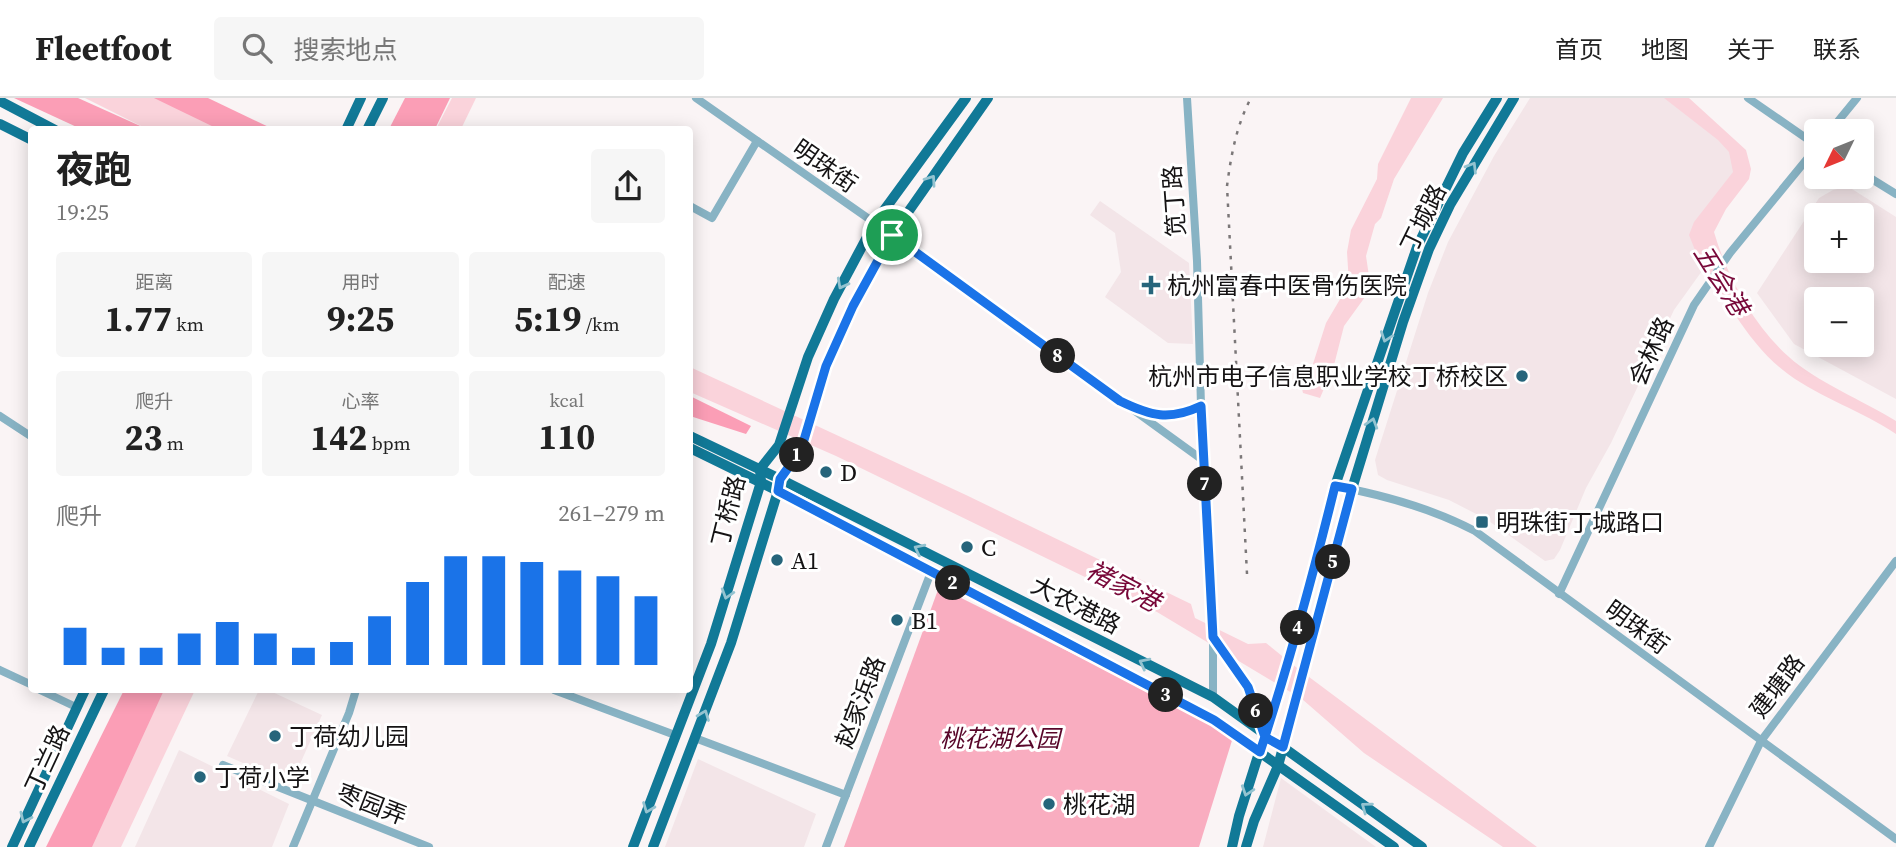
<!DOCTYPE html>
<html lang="zh">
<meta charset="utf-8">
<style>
:root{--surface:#fff;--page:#f6f6f6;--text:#222;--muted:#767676;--line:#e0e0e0;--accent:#1a73e8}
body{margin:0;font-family:"Source Serif 4","Noto Sans SC",serif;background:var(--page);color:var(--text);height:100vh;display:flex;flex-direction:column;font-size:26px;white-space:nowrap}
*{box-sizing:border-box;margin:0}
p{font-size:23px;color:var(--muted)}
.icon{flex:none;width:38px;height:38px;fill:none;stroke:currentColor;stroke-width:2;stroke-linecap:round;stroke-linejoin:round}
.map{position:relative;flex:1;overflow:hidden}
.details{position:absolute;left:28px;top:28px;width:665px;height:567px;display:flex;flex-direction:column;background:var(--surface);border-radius:7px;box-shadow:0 4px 18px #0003}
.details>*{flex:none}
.needle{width:46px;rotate:227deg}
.controls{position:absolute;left:1804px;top:21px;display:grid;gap:14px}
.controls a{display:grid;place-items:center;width:70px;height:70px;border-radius:7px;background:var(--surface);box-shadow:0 4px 18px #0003;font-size:35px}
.pin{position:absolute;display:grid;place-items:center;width:60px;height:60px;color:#fff;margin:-30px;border:4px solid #fff;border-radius:50%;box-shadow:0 2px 7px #0007}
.km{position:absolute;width:35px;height:35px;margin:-18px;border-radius:50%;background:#222;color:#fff;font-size:19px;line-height:35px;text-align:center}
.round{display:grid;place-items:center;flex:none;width:74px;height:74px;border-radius:7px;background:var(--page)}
.head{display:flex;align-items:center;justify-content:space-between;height:119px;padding:0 28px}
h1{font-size:38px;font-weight:700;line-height:52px}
.figures{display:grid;grid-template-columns:repeat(3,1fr);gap:10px;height:119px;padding:7px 28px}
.figures div{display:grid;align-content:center;border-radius:7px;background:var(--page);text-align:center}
.figures b{font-size:35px;font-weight:700}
.figures small{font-size:19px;font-weight:400}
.figures p{font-size:19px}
.chart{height:196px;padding:14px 28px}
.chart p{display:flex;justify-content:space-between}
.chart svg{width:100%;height:126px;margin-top:7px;stroke:var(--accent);stroke-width:6}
header{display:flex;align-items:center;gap:42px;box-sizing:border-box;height:98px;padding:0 35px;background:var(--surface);border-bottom:2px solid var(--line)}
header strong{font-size:33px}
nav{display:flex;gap:38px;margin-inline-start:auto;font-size:24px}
.search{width:490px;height:63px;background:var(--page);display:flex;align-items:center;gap:18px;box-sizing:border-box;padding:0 24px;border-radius:7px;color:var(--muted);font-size:26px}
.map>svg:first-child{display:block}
</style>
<header>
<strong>Fleetfoot</strong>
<div class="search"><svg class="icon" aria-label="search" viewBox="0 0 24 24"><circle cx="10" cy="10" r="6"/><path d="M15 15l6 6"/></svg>搜索地点</div>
<nav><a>首页</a><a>地图</a><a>关于</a><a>联系</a></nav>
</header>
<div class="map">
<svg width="1896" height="749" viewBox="0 0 1896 749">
<rect width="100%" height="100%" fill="#faf4f5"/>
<g fill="#f3e5e8" fill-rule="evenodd">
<polygon points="1530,0 1679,0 1742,59 1738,85 1691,134 1707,166 1674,212 1611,345 1586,390 1560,452 1554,461 1545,463 1486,421 1449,402 1387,382 1378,377 1375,362 1428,195 1448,144 1494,58"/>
<path d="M1842,90L1852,91L1896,119V301L1794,246L1757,195L1819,100L1833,92ZM1816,117H1862V163H1816ZM1862,201V247H1816V201Z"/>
<polygon points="1100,103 1189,165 1193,246 1168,245 1105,199 1121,174 1115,135 1090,117"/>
<polygon points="259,592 268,592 322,617 291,686 227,658"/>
<polygon points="179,652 289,706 272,749 135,749"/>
<polygon points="698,661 816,716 804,749 665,749"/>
<polygon points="1281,680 1376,749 1263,749"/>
</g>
<polygon fill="#f9adc0" points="939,489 1234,636 1199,749 844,749"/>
<g fill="#fb9eb6">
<polygon points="14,0 78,0 147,31 81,31"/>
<polygon points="136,0 208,0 273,31 203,31"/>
<polygon points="405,0 450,0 435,31 389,31"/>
<polygon points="690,298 751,328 746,336 690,318"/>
<polygon points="124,592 167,592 94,749 46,749"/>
</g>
<g fill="#fad3db">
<polygon points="85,0 154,0 218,31 147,31"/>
<polygon points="452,0 476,0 461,31 436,31"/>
<polygon points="1411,0 1443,0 1394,81 1381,120 1375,126 1366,158 1370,185 1365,199 1344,228 1334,267 1320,300 1303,295 1301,286 1312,269 1326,225 1349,186 1347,154 1351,132 1377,81 1378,66"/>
<path d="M1664,0H1689L1746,52L1751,71L1749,81L1726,111L1714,134C1727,179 1754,228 1789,259C1815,283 1864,303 1896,323V336C1862,313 1821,300 1788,276C1747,246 1722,194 1695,152L1689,137L1694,124L1733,74L1729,54L1718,42Z"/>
<polygon points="690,269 966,397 1191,506 1195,520 1248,546 1266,545 1297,570 1537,749 1503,749 1364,655 1302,601 1157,514 836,358 690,294"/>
<polygon points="164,592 195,592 121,749 92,749"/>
</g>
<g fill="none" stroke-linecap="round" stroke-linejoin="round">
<g stroke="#88b3c4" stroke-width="8">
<polyline points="696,0 892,137 1204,363"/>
<polyline points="1187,0 1197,163 1201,308 1213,539 1213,599"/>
<polyline points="1748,0 1816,47"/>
<polyline points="1830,33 1857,0"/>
<polyline points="1862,75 1896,96"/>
<polyline points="690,108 712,120 757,43"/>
<path d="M1137,311C1159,321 1180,318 1201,308"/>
<polyline points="0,318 32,339"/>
<path d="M1335,388C1384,397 1431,410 1475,433L1896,741"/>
<polyline points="1559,496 1694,207 1730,155 1816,50"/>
<polyline points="1213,539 1248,589 1264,638"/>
<polyline points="0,572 32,587"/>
<polyline points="40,592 76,609"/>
<polyline points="554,592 675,637"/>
<polyline points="695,640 846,697"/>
<polyline points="223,667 429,749"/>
<polyline points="293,749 349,615 356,592"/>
<polyline points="826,749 931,474"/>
<polyline points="1709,749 1761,643 1896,463"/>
</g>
<g stroke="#117997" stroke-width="10">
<polyline points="0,3 55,32"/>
<polyline points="0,26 32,42"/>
<polyline points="346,32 361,0"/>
<polyline points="367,32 383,0"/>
<polyline points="690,338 780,381 1213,599 1422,749"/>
<polyline points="690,350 778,393 1214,622 1394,749"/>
<polyline points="12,749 85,592"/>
<polyline points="29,749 104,592"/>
<polyline points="633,749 711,546 761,384 760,371 779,347 808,259 834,201 874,126 966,0"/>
<polyline points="653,749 731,545 778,393 780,381 801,352 826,268 853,208 892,137 988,0"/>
<polyline points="1232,749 1239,718 1303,516 1335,388 1417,149 1463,55 1497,0"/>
<polyline points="1246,749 1254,723 1278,668 1352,391 1403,224 1429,151 1450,107 1514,0"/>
</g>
<path stroke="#7b7778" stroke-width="2.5" stroke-dasharray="3.5 7" stroke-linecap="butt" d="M1247,476L1227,88C1231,58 1236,28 1251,0"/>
</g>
<defs><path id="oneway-chevron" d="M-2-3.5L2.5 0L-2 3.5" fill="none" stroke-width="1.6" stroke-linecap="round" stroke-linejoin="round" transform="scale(1.75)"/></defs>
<g stroke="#94c3d0">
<use href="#oneway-chevron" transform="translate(1472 69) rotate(-59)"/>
<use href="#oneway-chevron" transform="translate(931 82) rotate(-55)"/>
<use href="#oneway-chevron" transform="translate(842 186) rotate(118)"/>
<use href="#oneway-chevron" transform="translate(1386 239) rotate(109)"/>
<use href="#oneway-chevron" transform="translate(1372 325) rotate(-73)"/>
<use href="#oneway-chevron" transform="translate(919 451) rotate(-153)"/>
<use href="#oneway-chevron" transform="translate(727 496) rotate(107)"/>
<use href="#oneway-chevron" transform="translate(1144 565) rotate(-153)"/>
<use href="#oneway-chevron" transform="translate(704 617) rotate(-69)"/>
<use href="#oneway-chevron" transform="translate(1247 693) rotate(108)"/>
<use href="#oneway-chevron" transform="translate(1366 709) rotate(-144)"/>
<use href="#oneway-chevron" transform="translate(648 710) rotate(111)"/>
<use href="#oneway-chevron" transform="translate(25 720) rotate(115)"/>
</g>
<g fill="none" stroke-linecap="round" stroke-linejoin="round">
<g stroke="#fff" stroke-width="14">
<path id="route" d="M892,137L853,208L826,268L801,352L780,381L778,393L1214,622L1260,654C1289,566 1313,477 1335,388L1352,391L1283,649L1265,639L1248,589L1213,539L1201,308C1169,323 1151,318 1120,303L892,137"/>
</g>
<use href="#route" stroke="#1a73e8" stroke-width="9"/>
</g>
<g fill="#26657b" stroke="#fff" stroke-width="2.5">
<path d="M1147.5 176.5h7v7h7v7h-7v7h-7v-7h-7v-7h7z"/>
<circle cx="1522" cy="278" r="7"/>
<circle cx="826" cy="374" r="7"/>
<rect x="1475" y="417" width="14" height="14" rx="3.5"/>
<circle cx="967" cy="449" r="7"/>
<circle cx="777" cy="462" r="7"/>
<circle cx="897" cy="522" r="7"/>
<circle cx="275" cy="638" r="7"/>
<circle cx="200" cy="679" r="7"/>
<circle cx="1049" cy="706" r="7"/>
</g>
<g text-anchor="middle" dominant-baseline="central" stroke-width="6" stroke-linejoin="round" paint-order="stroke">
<g font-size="24" fill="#151314" stroke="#fff">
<text transform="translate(825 68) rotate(35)">明珠街</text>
<text transform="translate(1174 103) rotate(-94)">笕丁路</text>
<text transform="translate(1423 120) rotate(-64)">丁城路</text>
<text transform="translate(1651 253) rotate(-65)">会林路</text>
<text transform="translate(728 413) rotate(-76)">丁桥路</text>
<text transform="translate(1076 507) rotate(27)">大农港路</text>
<text transform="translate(1637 529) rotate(36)">明珠街</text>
<text transform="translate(1777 588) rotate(-53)">建塘路</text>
<text transform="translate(860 604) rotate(-69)">赵家浜路</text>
<text transform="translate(47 661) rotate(-65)">丁兰路</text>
<text transform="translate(372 706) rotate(21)">枣园弄</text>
</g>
<g font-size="24" fill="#151314" stroke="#fff" text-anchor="start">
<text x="1167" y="187">杭州富春中医骨伤医院</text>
<text x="1508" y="278" text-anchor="end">杭州市电子信息职业学校丁桥校区</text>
<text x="840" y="374">D</text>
<text x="1496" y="424">明珠街丁城路口</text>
<text x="981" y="449">C</text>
<text x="791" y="462">A1</text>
<text x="911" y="522">B1</text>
<text x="289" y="638">丁荷幼儿园</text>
<text x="214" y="679">丁荷小学</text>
<text x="1063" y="706">桃花湖</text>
</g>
<g font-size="24" font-style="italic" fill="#580529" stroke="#fff">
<text x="1000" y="640">桃花湖公园</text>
</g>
<g font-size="26" font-style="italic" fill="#780839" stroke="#fff">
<text transform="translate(1721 182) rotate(58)">五会港</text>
<text transform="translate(1123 488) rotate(28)">褚家港</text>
</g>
</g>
</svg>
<div class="controls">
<a><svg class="needle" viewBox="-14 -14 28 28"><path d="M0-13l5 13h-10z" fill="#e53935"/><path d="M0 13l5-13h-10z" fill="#767676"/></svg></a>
<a>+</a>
<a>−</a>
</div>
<div class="pin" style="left:892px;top:137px;background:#1e9e55"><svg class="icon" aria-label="arrive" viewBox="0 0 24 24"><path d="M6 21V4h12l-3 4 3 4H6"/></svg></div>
<b class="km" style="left:797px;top:357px">1</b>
<b class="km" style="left:953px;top:485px">2</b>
<b class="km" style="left:1166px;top:597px">3</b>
<b class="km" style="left:1298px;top:530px">4</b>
<b class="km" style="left:1333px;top:464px">5</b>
<b class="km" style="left:1256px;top:613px">6</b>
<b class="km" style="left:1205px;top:386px">7</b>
<b class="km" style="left:1058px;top:258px">8</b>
<section class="details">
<div class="head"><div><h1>夜跑</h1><p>19:25</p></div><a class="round"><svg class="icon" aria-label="share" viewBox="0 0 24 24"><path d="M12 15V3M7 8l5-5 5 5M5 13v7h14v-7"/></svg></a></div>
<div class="figures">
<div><p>距离</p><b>1.77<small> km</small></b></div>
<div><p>用时</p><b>9:25</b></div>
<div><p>配速</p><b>5:19<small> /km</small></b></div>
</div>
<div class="figures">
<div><p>爬升</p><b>23<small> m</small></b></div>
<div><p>心率</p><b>142<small> bpm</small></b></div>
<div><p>kcal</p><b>110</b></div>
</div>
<div class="chart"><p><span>爬升</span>261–279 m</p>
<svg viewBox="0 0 160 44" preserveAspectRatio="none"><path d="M5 44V31M15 44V38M25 44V38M35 44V33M45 44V29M55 44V33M65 44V38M75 44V36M85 44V27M95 44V15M105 44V6M115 44V6M125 44V8M135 44V11M145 44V13M155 44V20"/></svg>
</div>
</section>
</div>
